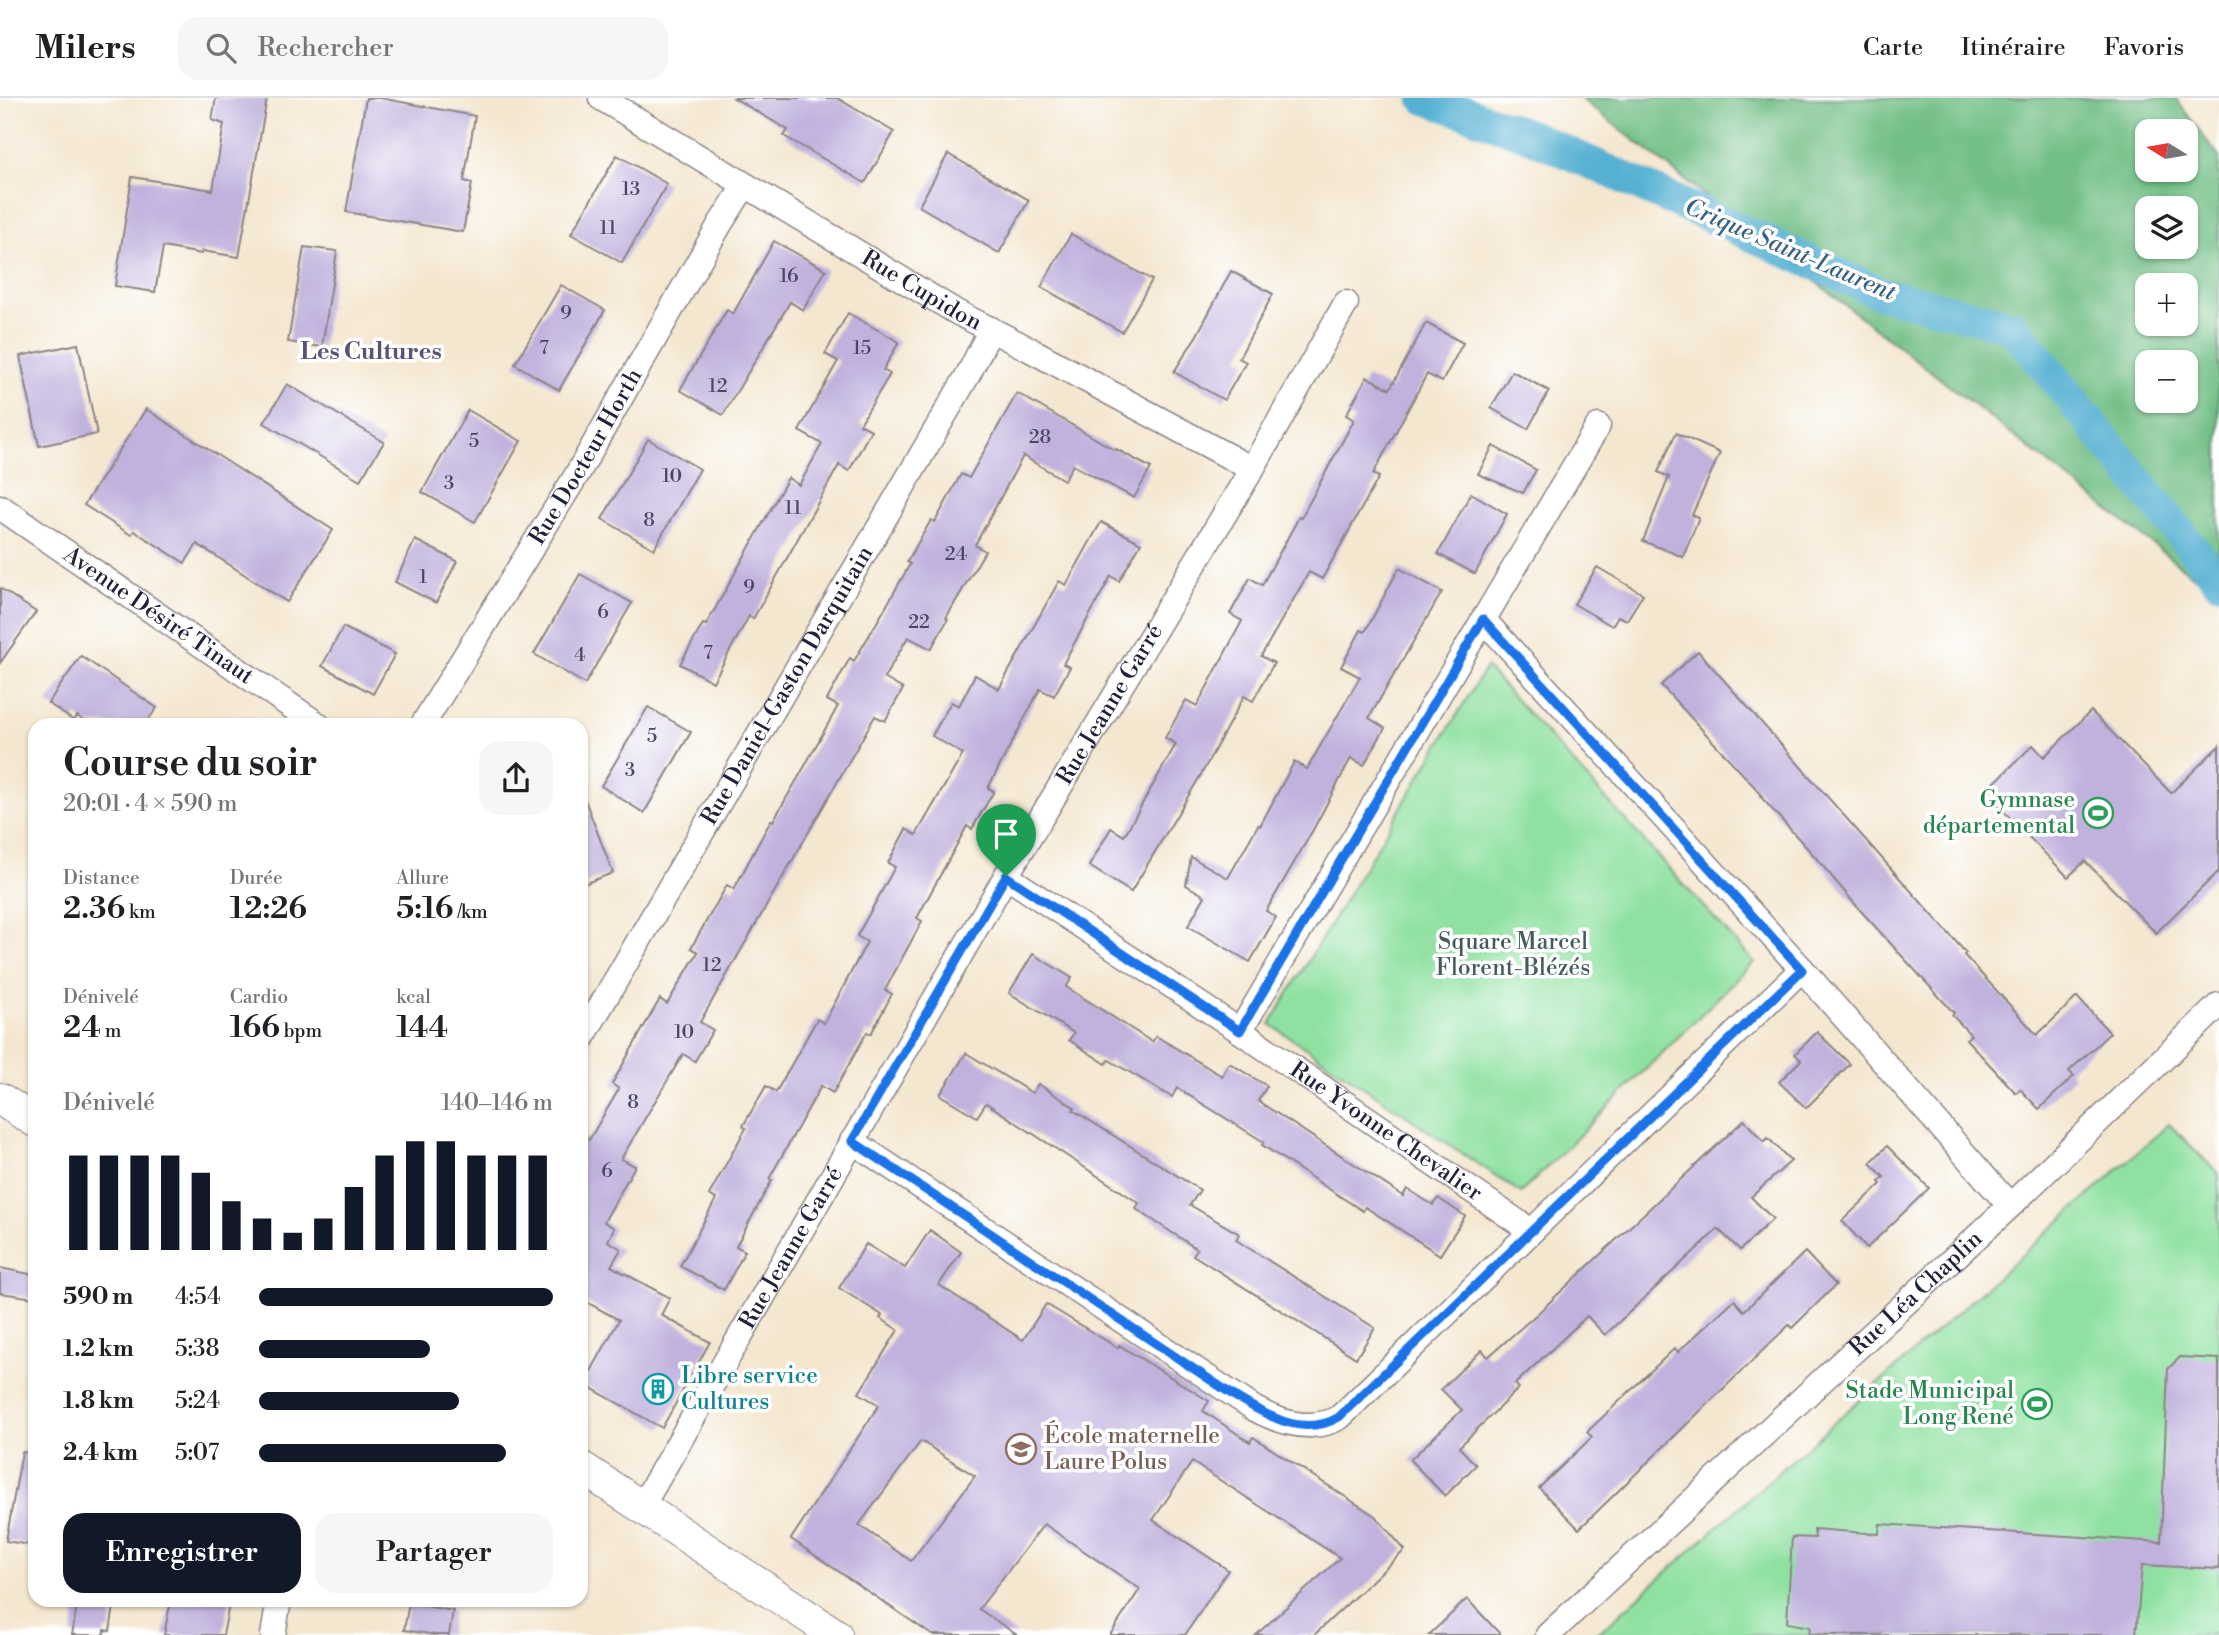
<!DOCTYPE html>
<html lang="fr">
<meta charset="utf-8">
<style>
:root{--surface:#fff;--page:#f6f6f6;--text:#202124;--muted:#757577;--line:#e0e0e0;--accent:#111827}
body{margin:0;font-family:"Libre Bodoni",serif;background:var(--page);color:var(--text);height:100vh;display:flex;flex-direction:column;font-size:26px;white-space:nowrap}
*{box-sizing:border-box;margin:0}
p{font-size:23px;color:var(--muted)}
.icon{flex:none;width:38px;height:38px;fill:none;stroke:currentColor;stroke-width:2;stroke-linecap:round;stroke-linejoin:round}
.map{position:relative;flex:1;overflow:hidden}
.drawer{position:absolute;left:28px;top:620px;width:560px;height:889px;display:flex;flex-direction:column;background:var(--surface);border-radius:21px;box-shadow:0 2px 5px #0004}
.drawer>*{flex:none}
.needle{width:46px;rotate:281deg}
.tools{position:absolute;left:2135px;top:21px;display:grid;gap:14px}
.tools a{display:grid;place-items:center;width:63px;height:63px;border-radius:14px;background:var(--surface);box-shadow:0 2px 5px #0004;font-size:35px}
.pin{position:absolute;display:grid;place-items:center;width:60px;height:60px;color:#fff;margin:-72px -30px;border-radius:50% 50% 50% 0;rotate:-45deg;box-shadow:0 0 7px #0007}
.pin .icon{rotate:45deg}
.round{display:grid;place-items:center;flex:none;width:74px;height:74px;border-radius:21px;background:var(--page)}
.summary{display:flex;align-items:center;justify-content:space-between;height:119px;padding:0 35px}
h1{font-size:38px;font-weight:600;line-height:52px}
.stats{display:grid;grid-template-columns:repeat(3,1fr);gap:10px;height:119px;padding:7px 35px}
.stats div{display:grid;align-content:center}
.stats b{font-size:30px;font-weight:600}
.stats small{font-size:19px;font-weight:400}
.stats p{font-size:19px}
.chart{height:196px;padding:14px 35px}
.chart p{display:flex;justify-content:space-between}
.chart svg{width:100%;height:126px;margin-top:7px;stroke:var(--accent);stroke-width:6}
.cta{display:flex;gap:14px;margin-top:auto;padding:14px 35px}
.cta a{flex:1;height:80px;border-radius:21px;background:var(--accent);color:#fff;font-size:28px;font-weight:600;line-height:80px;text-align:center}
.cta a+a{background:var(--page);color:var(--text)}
ul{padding:0 35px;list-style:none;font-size:23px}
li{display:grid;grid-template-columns:112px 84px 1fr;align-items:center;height:52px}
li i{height:18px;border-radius:9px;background:var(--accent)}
header{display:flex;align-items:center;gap:42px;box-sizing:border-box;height:98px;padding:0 35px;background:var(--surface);border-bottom:2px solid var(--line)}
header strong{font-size:33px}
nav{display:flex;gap:38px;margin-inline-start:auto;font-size:24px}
.search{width:490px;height:63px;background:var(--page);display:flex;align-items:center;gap:18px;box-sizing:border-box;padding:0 24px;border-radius:21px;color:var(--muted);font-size:26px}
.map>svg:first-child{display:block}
</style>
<header>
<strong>Milers</strong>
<div class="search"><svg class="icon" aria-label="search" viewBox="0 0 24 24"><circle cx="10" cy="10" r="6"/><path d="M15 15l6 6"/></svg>Rechercher</div>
<nav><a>Carte</a><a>Itinéraire</a><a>Favoris</a></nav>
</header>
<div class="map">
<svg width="2219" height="1537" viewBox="0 0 2219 1537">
<rect width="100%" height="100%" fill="#fff"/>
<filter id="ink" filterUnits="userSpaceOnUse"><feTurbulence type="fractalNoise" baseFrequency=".0143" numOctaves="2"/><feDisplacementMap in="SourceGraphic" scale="14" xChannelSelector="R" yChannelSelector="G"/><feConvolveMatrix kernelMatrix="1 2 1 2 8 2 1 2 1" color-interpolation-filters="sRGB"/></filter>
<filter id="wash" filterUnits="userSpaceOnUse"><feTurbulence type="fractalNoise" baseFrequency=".00686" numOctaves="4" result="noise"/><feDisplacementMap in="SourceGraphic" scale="28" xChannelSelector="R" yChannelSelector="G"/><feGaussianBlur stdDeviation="1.57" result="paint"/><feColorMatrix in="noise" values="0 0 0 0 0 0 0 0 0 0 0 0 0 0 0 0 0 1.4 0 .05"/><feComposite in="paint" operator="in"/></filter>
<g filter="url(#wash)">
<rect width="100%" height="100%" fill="#f4e7d0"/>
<g fill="#8fe1a1" stroke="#58826e" stroke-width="2">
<polygon points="1486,569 1754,864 1521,1095 1270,926"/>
<polygon points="2169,1026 2219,1076 2219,1537 1596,1537"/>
</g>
<path fill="#73bf87" stroke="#4a7061" stroke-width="2" fill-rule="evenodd" d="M1580,0H2175L2219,59V498ZM2147,33H2186V72H2147ZM2147,110H2186V149H2147ZM2147,187H2186V226H2147ZM2147,264H2186V303H2147Z"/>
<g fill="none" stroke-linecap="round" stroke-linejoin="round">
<polyline stroke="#54b0d2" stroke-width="33" points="1425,0 1533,39 1880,195 2012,228 2219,483"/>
</g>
<g id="blocks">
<g fill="#c0b1dd" fill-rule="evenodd">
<polygon points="216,0 267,0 239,159 202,153 202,156 163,149 155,194 115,188 132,79 213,92 224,26 212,22"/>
<polygon points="366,0 380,0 475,18 464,83 472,85 463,134 346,114"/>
<polygon points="734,0 837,0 894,34 865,85 784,38 788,32"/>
<polygon points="948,56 1029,102 999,155 919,108"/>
<polygon points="617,57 667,86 622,165 571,136"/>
<polygon points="1071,136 1152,182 1122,234 1041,189"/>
<polygon points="774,143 826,172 803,212 790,204 723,317 680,292 727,212 733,216"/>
<polygon points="304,149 337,153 322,249 288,244"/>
<polygon points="1231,173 1273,196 1239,260 1246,264 1224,302 1174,274 1197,237"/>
<polygon points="561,187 605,212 559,292 515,266"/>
<polygon points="848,215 899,244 883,272 890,276 860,326 871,332 849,373 839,367 753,521 749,518 713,584 680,566 703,526 706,527 788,380 799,387 822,346 799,333 838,263 825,256"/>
<polygon points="1426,225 1463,245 1442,284 1427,276 1373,376 1379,379 1322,481 1309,474 1261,558 1274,565 1253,603 1244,598 1202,675 1131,794 1089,768 1111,730 1124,738 1176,646 1165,640 1186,602 1197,608 1242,523 1230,516 1250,480 1262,487 1299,419 1301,420 1354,322 1346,317 1367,279 1390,291"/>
<polygon points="78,246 97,336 39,348 20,258"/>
<polygon points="1512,273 1549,293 1528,331 1491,310"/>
<polygon points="287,286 384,344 360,382 264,325"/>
<polygon points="1017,295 1115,352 1116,351 1151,370 1134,400 1073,367 1064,382 1023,358 975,447 985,453 946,520 948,521 931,551 908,539 884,580 903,591 885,623 875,618 700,924 713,932 695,963 683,956 621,1061 635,1068 604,1124 614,1130 608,1143 621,1151 611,1168 670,1200 661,1217 710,1244 662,1330 584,1286 619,1222 581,1201 581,1038 589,1042 619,991 612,986 646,925 660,901 667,906 698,854 691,850 727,787 734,791 771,722 773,723 802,673 838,608 827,602 850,560 854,563 883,514 910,466 907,464 931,422 935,424 961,376 969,380"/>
<polygon points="146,311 333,432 287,504 197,446 185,465 134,433 131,437 84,407"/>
<polygon points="468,312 521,343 475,424 422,394"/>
<polygon points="1676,335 1720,355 1692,417 1699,420 1683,459 1643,443 1669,379 1658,374"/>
<polygon points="648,341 700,371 654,451 602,421"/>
<polygon points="1493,348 1536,372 1523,395 1478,376"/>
<polygon points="1471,395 1507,416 1475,476 1438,456"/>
<polygon points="1101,424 1141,445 1119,483 1111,478 1063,566 1070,569 1054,598 1040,591 988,690 994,693 972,731 967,728 917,820 922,823 885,892 892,896 871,936 867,934 833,995 821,988 769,1081 772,1082 736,1148 745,1153 724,1192 680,1168 716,1101 709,1097 746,1030 743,1028 766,988 776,994 817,921 824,925 867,844 857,838 895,769 888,765 906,731 916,737 963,656 932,638 951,604 959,608 975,577 999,591 1059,483 1066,487"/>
<polygon points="415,442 457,463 436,505 395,484"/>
<polygon points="1597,469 1643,496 1627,522 1618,518 1612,528 1574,506"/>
<polygon points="1399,470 1442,494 1369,620 1385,630 1364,667 1351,660 1313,732 1266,813 1276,819 1250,864 1188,828 1205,798 1186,787 1191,759 1228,780 1258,727 1260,728 1294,664 1307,671 1360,579 1341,569 1361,532 1365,534"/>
<polygon points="580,476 632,505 585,586 534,556"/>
<polygon points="0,490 36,514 0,565"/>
<polygon points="343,529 395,556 373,596 322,568"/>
<polygon points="1698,553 1966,855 1964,857 2037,937 2077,899 2110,935 2069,973 2074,978 2039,1011 2020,991 2016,995 1966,941 1971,937 1952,917 1954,915 1860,812 1817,761 1760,698 1762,697 1661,587"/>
<polygon points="81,558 157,610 145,626 89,626 77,618 74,623 48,605"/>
<polygon points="648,609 691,634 644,715 601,688"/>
<polygon points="2091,613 2171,695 2219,648 2219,773 2156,835 2085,763 2068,779 1985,694 2033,647 2044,659"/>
<polygon points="581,697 583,697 613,775 581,787"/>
<polygon points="1033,856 1072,880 1066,889 1152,944 1156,938 1222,978 1229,965 1267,988 1258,1003 1403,1098 1407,1091 1433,1107 1438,1100 1465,1118 1440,1157 1365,1109 1363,1113 1338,1097 1262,1047 1264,1044 1177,990 1172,999 1109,962 1106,966 1069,942 1074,935 1009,895"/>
<polygon points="1817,934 1850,966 1806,1010 1779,984 1801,962 1795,956"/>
<polygon points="966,955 1032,995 1038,986 1075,1010 1073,1012 1200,1092 1190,1107 1239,1136 1236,1142 1375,1230 1356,1260 1193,1157 1197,1151 1136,1111 1139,1105 986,1005 977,1019 940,997"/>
<polygon points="1744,1022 1764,1044 1768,1040 1791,1063 1751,1099 1773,1121 1740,1152 1718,1131 1605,1237 1587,1218 1515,1286 1519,1290 1459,1349 1476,1367 1445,1398 1410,1362 1462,1312 1441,1291 1482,1252 1488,1259 1538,1215"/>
<polygon points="1887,1048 1929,1090 1867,1150 1842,1123 1881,1086 1879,1084 1884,1079 1870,1065"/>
<path d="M930,1132L961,1154L939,1187L1023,1242L1046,1206L1118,1250L1119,1247L1209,1303L1203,1313L1250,1344L1253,1339L1375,1418L1405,1452L1314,1537H1256L1340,1460L1192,1364L1153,1422L1228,1472L1185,1537H1110L1140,1491L1044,1426L979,1511L1017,1537H932L791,1441L879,1307L859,1295L898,1232L880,1220L882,1217L839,1190L866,1146L905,1170ZM921,1343L975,1378L911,1463L859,1427Z"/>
<polygon points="1805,1154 1836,1187 1792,1230 1789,1227 1579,1431 1539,1390 1592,1339 1587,1334 1675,1250 1678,1254 1734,1202 1744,1213"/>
<polygon points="0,1170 35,1177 35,1200 0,1195"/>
<polygon points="2180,1259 2219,1261 2219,1471 2142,1467 2136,1537 1829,1537 1809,1536 1810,1529 1787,1525 1792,1439 1815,1440 1814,1431 1879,1436 1880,1426 2161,1444 2168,1271"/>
<polygon points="22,1354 35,1355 35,1448 6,1443"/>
<polygon points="1467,1501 1501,1537 1429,1537"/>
<polygon points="78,1502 115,1502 110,1533 105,1532 104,1537 72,1537"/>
<polygon points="171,1502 230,1502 223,1537 164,1537"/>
<polygon points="409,1505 453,1513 449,1537 435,1537 404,1532"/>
</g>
</g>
</g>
<g filter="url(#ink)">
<use href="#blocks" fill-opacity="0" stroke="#8b8486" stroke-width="2"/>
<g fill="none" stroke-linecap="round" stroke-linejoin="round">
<g stroke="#8b8486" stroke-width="27">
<g id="minor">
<path id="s1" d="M601,0L958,215L1027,250L1252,371"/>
<path id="s2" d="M0,409L317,626"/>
<polyline points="1483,521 1802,871 2010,1108"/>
<path id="s3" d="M423,626L576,378L720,126L745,87"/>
<path id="s4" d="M1006,778L1240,933L1531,1133"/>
<polyline points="1240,933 1598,328"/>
<path id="s5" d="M581,942L969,275L991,231"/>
<path d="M852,1043L1255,1311C1281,1325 1312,1335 1340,1319L1802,871"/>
<path id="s6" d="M642,1408L1006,778L1252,371L1346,205"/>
<polyline points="273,1537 279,1502"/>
<path id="s7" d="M1548,1537L2010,1108L2219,907"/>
</g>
</g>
<g stroke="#8b8486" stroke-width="34">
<g id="tertiary">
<polyline points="0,1001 35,1023"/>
<polyline points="581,1369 836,1537"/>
</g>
</g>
<use href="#minor" stroke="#fff" stroke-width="24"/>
<use href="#tertiary" stroke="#fff" stroke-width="32"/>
</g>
</g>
<g fill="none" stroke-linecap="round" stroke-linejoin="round" filter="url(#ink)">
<g stroke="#fff" stroke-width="14">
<path id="route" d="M1483,521L1802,872L1339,1319C1304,1340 1267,1318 1236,1299L852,1043L1006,778L1240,933Z"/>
</g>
<use href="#route" stroke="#1a73e8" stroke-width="9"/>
</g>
<defs>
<g id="stadium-ring" transform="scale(1.575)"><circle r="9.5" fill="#fff" stroke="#2e9e5b" stroke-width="1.5"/><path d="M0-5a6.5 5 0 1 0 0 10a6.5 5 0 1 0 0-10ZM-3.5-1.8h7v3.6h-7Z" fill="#2e9e5b"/></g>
<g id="building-ring" transform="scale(1.575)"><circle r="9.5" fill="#fff" stroke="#0f9aa8" stroke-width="1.5"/><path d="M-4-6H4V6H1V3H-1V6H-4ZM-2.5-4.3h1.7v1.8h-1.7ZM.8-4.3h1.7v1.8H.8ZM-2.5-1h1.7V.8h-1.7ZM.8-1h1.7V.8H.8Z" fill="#0f9aa8"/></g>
<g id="school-ring" transform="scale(1.575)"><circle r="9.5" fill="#fff" stroke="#8d6e63" stroke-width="1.5"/><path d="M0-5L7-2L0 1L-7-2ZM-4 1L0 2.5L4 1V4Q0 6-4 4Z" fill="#8d6e63"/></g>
</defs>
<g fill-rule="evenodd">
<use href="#stadium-ring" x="2098" y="715"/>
<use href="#building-ring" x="658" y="1291"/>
<use href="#stadium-ring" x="2037" y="1306"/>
<use href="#school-ring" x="1021" y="1351"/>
</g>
<g text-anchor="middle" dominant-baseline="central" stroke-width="7" stroke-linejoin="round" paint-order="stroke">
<g font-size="19" fill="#4a4664">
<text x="631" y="91">13</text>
<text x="608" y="130">11</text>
<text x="789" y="178">16</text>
<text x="566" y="215">9</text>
<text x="544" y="250">7</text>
<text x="862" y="250">15</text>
<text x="718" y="288">12</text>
<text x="1040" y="339">28</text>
<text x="474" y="343">5</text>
<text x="672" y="378">10</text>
<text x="449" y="385">3</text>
<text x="793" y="410">11</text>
<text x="649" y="422">8</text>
<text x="956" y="456">24</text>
<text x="423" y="479">1</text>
<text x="749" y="489">9</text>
<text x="603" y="514">6</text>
<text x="919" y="524">22</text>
<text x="708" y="555">7</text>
<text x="580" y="557">4</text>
<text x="652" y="638">5</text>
<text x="630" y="672">3</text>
<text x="712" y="867">12</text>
<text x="684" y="934">10</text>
<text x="633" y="1004">8</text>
<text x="607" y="1073">6</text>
</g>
<g font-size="23" fill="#22223b" stroke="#fff">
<text stroke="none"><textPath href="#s1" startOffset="374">Rue Cupidon</textPath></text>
<text stroke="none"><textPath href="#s3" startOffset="313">Rue Docteur Horth</textPath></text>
<text stroke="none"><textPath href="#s2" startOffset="192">Avenue Désiré Tinaut</textPath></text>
<text stroke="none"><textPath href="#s5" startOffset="410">Rue Daniel-Gaston Darquitain</textPath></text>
<text stroke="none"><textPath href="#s6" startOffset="928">Rue Jeanne Garré</textPath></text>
<text stroke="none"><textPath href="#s4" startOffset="458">Rue Yvonne Chevalier</textPath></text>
<text stroke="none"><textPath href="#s6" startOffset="298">Rue Jeanne Garré</textPath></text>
<text stroke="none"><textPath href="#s7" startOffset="502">Rue Léa Chaplin</textPath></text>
</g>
<g font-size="23" fill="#27864d" stroke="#fff" text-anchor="end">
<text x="2075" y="702">Gymnase<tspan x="2075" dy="26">départemental</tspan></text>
<text x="2014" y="1293">Stade Municipal<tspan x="2014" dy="26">Long René</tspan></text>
</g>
<g font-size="23" fill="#435b5a" stroke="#fff">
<text x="1513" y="844">Square Marcel<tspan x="1513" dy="26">Florent-Blézés</tspan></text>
</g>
<g font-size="23" fill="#0d838f" stroke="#fff" text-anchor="start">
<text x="681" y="1278">Libre service<tspan x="681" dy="26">Cultures</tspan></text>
</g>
<g font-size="23" fill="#785e54" stroke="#fff" text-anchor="start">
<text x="1044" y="1338">École maternelle<tspan x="1044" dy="26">Laure Polus</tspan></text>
</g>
<g font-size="24" font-style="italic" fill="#38627f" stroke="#fff">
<text transform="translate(1790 152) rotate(23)">Crique Saint-Laurent</text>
</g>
<g font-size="24" font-weight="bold" fill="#595474" stroke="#fff">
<text x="371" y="254">Les Cultures</text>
</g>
</g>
</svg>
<div class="tools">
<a><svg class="needle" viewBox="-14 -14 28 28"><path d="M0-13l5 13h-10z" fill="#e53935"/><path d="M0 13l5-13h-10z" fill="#757577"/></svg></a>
<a><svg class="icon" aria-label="layers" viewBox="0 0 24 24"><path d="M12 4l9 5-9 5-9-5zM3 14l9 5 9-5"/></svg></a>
<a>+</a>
<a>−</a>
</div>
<div class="pin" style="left:1006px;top:778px;background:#1e9e55"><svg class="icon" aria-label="arrive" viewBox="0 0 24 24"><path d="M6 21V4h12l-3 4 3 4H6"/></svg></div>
<section class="drawer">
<div class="summary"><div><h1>Course du soir</h1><p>20:01 · 4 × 590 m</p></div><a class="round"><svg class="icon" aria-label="share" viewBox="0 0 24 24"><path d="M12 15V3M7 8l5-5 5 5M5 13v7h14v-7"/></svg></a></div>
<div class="stats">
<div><p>Distance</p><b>2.36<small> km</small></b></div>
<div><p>Durée</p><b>12:26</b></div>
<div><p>Allure</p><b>5:16<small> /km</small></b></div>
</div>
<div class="stats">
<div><p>Dénivelé</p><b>24<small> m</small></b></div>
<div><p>Cardio</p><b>166<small> bpm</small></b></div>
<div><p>kcal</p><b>144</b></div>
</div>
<div class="chart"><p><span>Dénivelé</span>140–146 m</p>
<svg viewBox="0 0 160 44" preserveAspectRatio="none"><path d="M5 44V11M15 44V11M25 44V11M35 44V11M45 44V17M55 44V27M65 44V33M75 44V38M85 44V33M95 44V22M105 44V11M115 44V6M125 44V6M135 44V11M145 44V11M155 44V11"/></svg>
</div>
<ul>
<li><b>590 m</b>4:54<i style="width:100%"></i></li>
<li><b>1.2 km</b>5:38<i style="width:58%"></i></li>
<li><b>1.8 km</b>5:24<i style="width:68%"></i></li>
<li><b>2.4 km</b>5:07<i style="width:84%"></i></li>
</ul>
<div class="cta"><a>Enregistrer</a><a>Partager</a></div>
</section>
</div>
